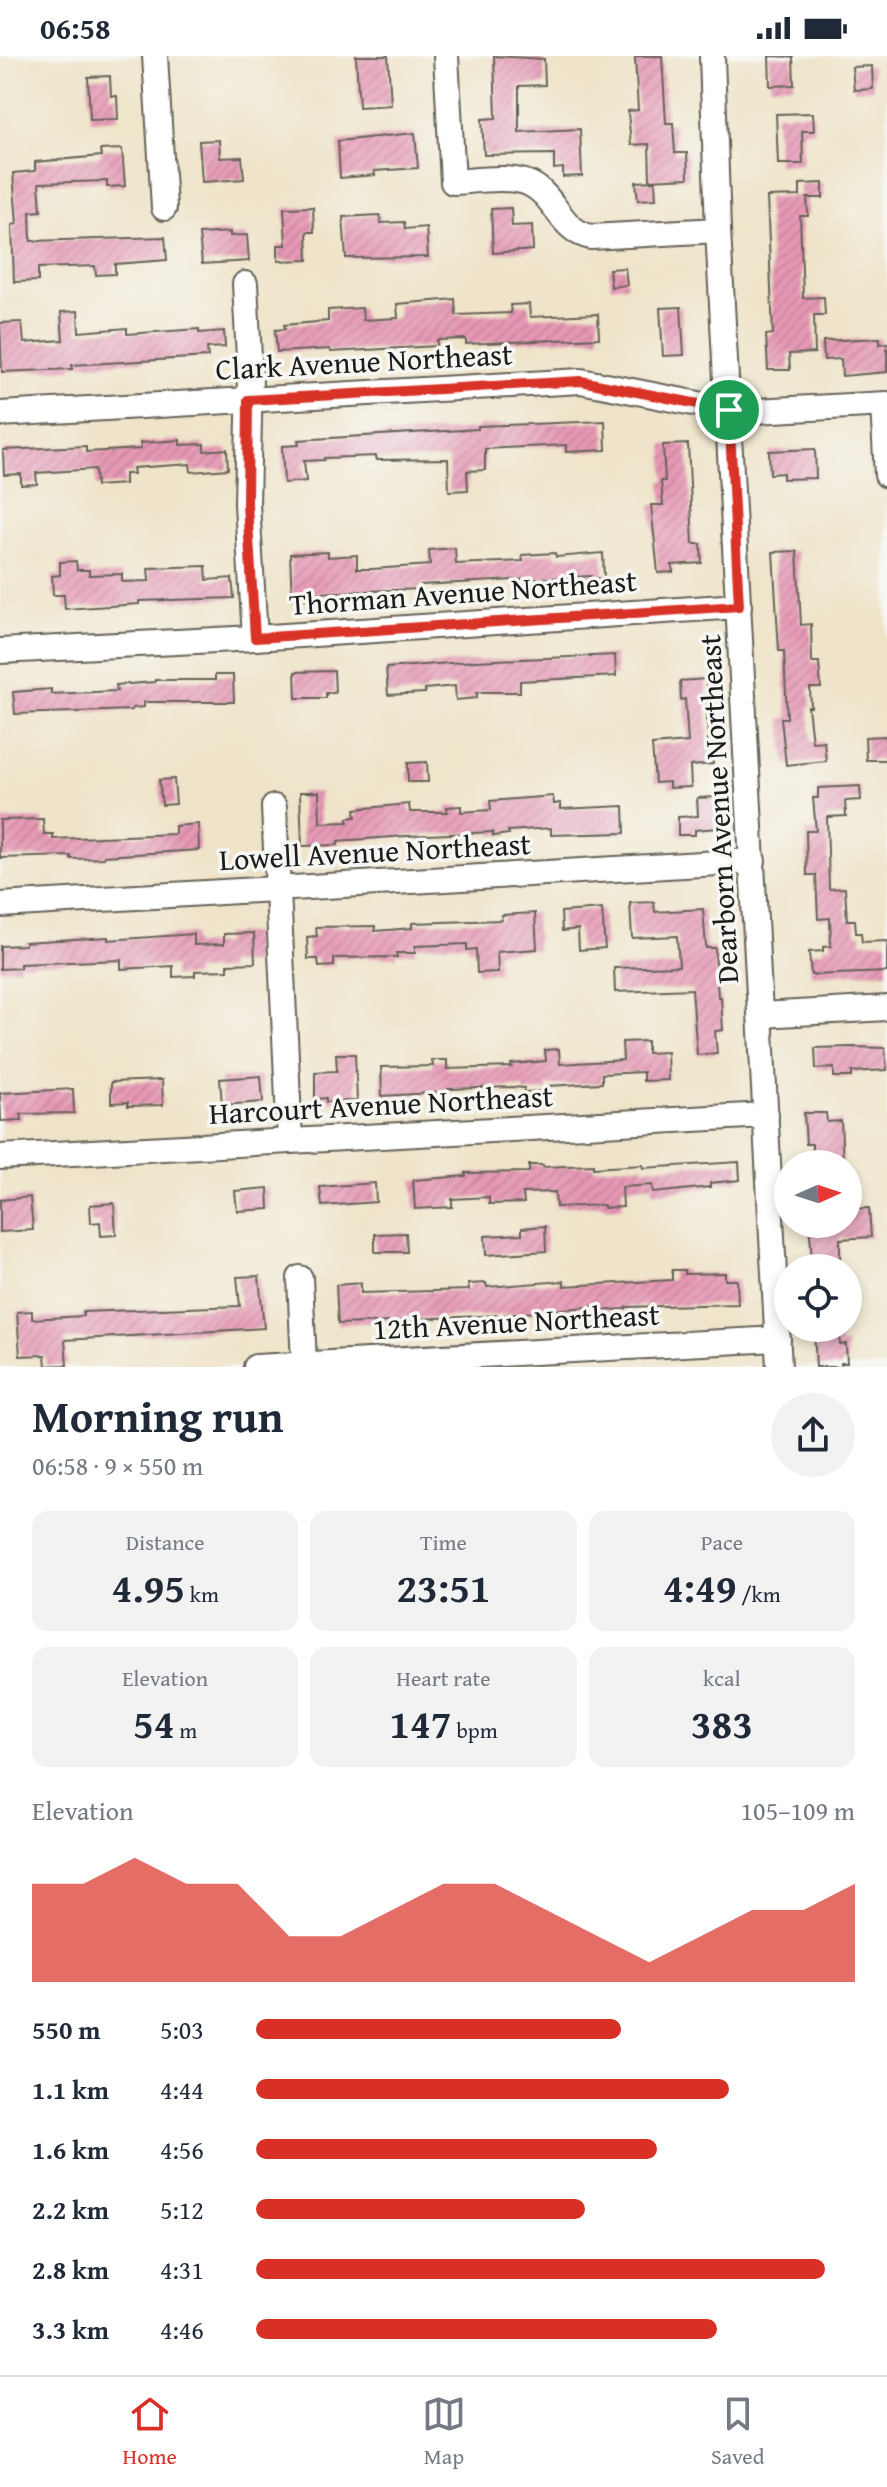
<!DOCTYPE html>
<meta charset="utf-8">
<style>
:root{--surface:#fff;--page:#f2f2f3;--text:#1f2937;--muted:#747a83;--line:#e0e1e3;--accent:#d93025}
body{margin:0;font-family:"Gentium Book Plus",serif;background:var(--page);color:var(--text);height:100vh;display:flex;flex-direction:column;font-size:30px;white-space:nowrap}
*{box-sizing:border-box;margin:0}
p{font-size:26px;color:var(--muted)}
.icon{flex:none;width:44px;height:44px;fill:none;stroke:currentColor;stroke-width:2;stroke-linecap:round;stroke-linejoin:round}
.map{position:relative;height:1311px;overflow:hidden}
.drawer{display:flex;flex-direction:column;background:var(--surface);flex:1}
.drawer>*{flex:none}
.needle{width:52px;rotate:87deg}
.fabs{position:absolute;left:774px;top:1094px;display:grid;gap:16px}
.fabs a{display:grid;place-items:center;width:88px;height:88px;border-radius:50%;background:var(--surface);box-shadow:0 4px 12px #0003;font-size:40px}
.pin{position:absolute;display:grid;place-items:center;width:68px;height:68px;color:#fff;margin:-34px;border:4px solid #fff;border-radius:50%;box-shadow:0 2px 8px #0007}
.round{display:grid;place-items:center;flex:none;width:84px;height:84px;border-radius:42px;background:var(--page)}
.summary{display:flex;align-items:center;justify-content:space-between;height:136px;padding:0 32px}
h1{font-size:44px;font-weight:700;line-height:60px}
.metrics{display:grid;grid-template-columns:repeat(3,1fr);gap:12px;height:136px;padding:8px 32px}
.metrics div{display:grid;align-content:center;border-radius:16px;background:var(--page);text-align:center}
.metrics b{font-size:40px;font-weight:700}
.metrics small{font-size:22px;font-weight:400}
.metrics p{font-size:22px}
.chart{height:224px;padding:16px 32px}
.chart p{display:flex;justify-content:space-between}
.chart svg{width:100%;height:144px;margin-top:8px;fill:var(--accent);opacity:.7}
ul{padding:0 32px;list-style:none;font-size:26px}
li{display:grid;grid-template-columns:128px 96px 1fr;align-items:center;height:60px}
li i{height:20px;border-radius:10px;background:var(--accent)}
.status{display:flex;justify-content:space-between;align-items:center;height:56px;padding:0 40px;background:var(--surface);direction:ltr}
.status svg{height:22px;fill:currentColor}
.dock{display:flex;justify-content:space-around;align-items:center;height:112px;border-top:2px solid var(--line);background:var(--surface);font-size:22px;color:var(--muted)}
.dock a{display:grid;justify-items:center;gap:4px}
.dock .active{color:var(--accent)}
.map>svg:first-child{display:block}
</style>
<div class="status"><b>06:58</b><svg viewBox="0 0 49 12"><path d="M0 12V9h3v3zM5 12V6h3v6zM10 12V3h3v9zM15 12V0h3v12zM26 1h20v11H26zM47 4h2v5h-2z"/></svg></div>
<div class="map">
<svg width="887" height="1311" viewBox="0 0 887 1311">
<defs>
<pattern id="building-hatch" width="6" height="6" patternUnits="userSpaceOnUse" patternTransform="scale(2)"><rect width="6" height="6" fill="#e698b5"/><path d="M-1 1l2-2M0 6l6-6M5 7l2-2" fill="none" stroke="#c5829b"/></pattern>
</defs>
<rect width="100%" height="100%" fill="#f6f6f2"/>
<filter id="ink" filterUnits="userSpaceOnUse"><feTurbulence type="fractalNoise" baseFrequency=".0125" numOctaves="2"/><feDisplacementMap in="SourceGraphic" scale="16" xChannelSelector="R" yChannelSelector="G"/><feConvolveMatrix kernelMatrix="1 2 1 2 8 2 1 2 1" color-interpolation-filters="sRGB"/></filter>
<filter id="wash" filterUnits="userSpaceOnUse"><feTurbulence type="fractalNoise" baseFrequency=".006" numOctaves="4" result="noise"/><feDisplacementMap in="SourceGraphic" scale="32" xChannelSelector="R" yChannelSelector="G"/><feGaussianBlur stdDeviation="1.8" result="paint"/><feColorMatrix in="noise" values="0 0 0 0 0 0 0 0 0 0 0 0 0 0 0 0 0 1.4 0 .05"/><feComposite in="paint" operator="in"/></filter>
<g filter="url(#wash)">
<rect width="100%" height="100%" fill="#efe4c9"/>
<g id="blocks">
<g fill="url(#building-hatch)">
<polygon points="356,0 388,0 391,49 359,51"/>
<polygon points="494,0 544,3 545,29 519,30 519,76 580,73 582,120 563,121 563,112 554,113 554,98 484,99 482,63 496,62"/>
<polygon points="637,0 662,0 666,67 673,67 675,97 687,97 688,122 650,124 649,88 631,89 628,55 638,54 635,2"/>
<polygon points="769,0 793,1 794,29 770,30"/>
<polygon points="872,10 873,33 854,34 852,11"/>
<polygon points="110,20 111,40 117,40 118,63 90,64 88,21"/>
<polygon points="813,57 814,75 802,75 803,108 778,108 776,58"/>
<polygon points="415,77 418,112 374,115 375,119 340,122 338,85"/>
<polygon points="219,84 220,102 242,101 244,123 202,126 199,85"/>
<polygon points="122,93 125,130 107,131 107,125 39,127 41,155 30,156 31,185 165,181 167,204 115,208 115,218 96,219 95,210 38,212 38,225 14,226 12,169 17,168 13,117 35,115 35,106 101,100 100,94"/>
<polygon points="655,125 656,143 638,144 636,126"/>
<polygon points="823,127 823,142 807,142 808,160 800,160 803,242 824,241 825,259 814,259 815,297 789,298 790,314 768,314 766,279 773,278 767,141 800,140 800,128"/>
<polygon points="313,151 314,176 307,176 308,204 278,205 278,189 286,189 284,152"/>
<polygon points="511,152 512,170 532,169 533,194 493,197 491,153"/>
<polygon points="380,159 381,167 404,166 405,173 426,171 428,201 346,202 343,161"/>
<polygon points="230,176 230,180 247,179 249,205 202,208 199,178"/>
<polygon points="625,212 627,229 611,231 609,213"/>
<polygon points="455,243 456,259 511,257 510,249 529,248 530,261 598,258 599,282 466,288 466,283 437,284 437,290 331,296 330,293 277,296 275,274 285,273 284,269 328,265 328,254 362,252 363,264 398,262 397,248"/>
<polygon points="681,251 684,299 663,300 660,252"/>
<polygon points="78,255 79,276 127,272 127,278 199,273 199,277 224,275 225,291 207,292 208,301 72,309 72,313 2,316 0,267 22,266 24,287 63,284 61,256"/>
<polygon points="880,282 880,288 887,287 887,316 842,320 841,303 824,304 823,285"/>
<polygon points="605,365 606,394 566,396 566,389 485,393 485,414 467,415 468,434 449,435 448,403 377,404 376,400 324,402 324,404 304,405 306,425 284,427 282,390 299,389 298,384 478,373 478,370"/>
<polygon points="180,384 180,389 204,388 204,395 227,393 228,413 191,416 190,408 133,412 134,418 125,418 125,428 96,430 95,413 36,417 37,428 21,429 21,418 4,419 3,394 86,390 86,396 141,393 140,387"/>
<polygon points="688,388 693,488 701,488 702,507 672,509 673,516 658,517 651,449 663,449 661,425 665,425 663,389"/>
<polygon points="815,393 816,422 783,423 783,417 770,418 769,395"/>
<polygon points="455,492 456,508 523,505 522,499 555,497 556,501 603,497 604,522 591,523 591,520 421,529 421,533 315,537 315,542 292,543 290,498 328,496 328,501 357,499 357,513 372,513 430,509 429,494"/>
<polygon points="797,495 801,569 811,568 812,606 819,606 821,632 810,632 811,651 808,651 812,686 824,685 826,705 786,709 781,662 787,662 784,595 779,595 773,496"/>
<polygon points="76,505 77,514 89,514 89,519 122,518 122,526 149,525 148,512 206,510 207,524 232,522 234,542 139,545 139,548 65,553 64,539 53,539 52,520 60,519 60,506"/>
<polygon points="615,599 616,620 520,625 520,636 477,636 477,642 456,644 455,630 425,633 425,637 388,639 386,612 475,605"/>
<polygon points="334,615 335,637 326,637 326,642 296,642 295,616"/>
<polygon points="215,619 233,619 234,646 144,646 144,651 132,652 132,654 15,658 13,636 51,633 51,638 117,635 116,629 155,626 155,624 215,624"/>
<polygon points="706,623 708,685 711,684 713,708 690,710 691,731 669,732 669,726 655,727 652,689 688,686 685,643 681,644 680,625"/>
<polygon points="886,680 886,704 866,704 865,681"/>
<polygon points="427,706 428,726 408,726 408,707"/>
<polygon points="174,723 176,748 162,749 159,724"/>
<polygon points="860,730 861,744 845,745 846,760 827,761 829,833 845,832 847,864 855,864 856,877 861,877 862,886 887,885 887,916 811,919 809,896 823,895 823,891 831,890 830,862 818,863 816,819 807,819 806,775 816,775 813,742 818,742 818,732"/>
<polygon points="300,736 319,736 320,767 348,766 348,762 356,761 355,753 409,748 410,756 447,756 447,751 461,750 461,756 491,754 490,745 553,740 554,748 561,747 561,753 624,750 625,777 551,779 551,772 508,775 509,778 493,780 493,776 406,780 338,785 338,789 302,790"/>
<polygon points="716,741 718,772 695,774 695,779 678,779 678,761 698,760 697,742"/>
<polygon points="43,763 44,778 53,778 53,783 175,778 175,770 198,768 199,794 104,800 104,802 71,803 71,800 0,802 0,764"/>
<polygon points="654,846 655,856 703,853 706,892 715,892 718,941 721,941 723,974 715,975 717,997 697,999 692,933 615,936 614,912 679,910 677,880 632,882 630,847"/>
<polygon points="602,853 605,892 579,894 578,873 562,875 561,856"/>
<polygon points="535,857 537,893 497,896 498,916 477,917 476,893 467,894 467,888 415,890 415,897 396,897 397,901 334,902 334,910 319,911 318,903 308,903 307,881 317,880 316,871 375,870 375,875 412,872 412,867 502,864 501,859"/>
<polygon points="254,877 255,907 228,908 228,914 195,915 195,920 173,921 173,910 121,913 121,904 20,908 20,912 0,913 0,890 25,889 25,886 108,881 108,884 194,878 194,889 224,888 224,878"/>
<polygon points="647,985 647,997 667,996 668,1024 643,1025 643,1016 602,1018 602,1027 547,1030 547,1035 524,1036 524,1032 513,1031 448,1033 448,1036 382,1040 381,1011 433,1010 432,1004 447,1004 447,1013 512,1011 511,1008 546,1005 545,994 559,993 560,1008 623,1004 622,986"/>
<polygon points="851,991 885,992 887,1014 852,1016 852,1021 834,1021 834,1012 816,1013 815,992"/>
<polygon points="336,998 355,998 357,1045 326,1046 326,1042 315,1043 315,1016 337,1015"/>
<polygon points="261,1020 263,1046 222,1049 220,1023"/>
<polygon points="162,1024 163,1049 128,1050 128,1046 111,1047 111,1026"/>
<polygon points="73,1033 74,1057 21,1058 22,1064 1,1065 0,1037"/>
<polygon points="804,1057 826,1057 827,1066 841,1065 843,1108 812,1108 812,1088 806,1088"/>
<polygon points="739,1106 740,1124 710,1127 710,1131 653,1137 652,1129 622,1131 623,1151 604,1152 604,1149 556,1151 555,1136 523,1137 524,1147 489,1148 489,1141 452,1143 452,1151 415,1153 413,1124 466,1120 466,1117 529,1116 529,1109 543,1109 543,1111 593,1109 593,1112 643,1109 643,1112"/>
<polygon points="375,1127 376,1146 322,1150 320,1131"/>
<polygon points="268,1132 269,1153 237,1155 235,1135"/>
<polygon points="30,1141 33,1174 0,1176 0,1144"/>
<polygon points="114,1147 116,1179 101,1180 100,1166 91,1167 90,1149"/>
<polygon points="869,1152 871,1181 840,1183 840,1212 813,1212 809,1168 848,1168 848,1153"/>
<polygon points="545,1170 546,1195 486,1199 485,1180 522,1178 522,1172"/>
<polygon points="406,1177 407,1196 375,1196 375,1178"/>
<polygon points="672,1214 685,1214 685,1218 725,1217 725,1224 737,1224 738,1248 626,1251 626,1253 597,1255 597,1250 503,1259 417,1263 417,1265 338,1268 336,1229 361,1227 361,1237 469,1234 468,1228 486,1227 487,1231 564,1225 564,1230 672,1224"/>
<polygon points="259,1220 264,1272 65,1284 67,1309 46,1310 45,1299 20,1300 17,1256 32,1255 32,1263 83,1260 83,1256 240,1250 237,1221"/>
<polygon points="814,1272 839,1272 840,1289 846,1288 847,1307 841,1307 841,1311 816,1311"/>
</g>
</g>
</g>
<g filter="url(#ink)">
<use href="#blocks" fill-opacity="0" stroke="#666259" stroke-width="2"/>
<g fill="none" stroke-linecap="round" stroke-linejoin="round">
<g stroke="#666259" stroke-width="28">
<g id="minor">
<polyline points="155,0 164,152"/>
<path d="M446,0L453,126C473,125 512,119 530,128C556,140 560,175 591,181L718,174"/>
<polyline points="712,0 718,174 779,1311"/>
<polyline points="245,228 250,320 247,448 255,582"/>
<polyline points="883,349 887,419"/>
<polyline points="0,358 581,325 729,354 755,355 887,348"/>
<polyline points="0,595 255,582 739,550"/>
<polyline points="274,751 290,1085"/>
<polyline points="0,849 753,805"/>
<polyline points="761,959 887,952"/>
<polyline points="0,1101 766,1059"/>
<polyline points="300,1222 304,1308"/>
<polyline points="256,1311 778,1283"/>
</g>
</g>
<use href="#minor" stroke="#fff" stroke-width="24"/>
</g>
</g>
<g fill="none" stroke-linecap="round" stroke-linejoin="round" filter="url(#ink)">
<g stroke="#fff" stroke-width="16">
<polygon id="route" points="581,325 729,354 739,550 255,582 247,448 248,344"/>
</g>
<use href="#route" stroke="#d93025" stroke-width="10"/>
</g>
<g text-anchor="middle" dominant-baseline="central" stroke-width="7" stroke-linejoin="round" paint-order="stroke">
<g font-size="30" fill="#1c1c1c" stroke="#f6f6f2">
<text transform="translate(364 305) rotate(-3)">Clark Avenue Northeast</text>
<text transform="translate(463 536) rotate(-4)">Thorman Avenue Northeast</text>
<text transform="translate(718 753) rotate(-93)">Dearborn Avenue Northeast</text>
<text transform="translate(375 795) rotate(-3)">Lowell Avenue Northeast</text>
<text transform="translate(381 1048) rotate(-3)">Harcourt Avenue Northeast</text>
<text transform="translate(516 1265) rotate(-3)">12th Avenue Northeast</text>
</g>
</g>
</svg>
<div class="fabs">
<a><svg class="needle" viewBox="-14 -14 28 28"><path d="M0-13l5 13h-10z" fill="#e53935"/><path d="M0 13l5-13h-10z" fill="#747a83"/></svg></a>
<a><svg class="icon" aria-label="locate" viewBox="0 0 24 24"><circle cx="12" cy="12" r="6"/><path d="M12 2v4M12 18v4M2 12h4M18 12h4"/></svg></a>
</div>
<div class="pin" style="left:729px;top:354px;background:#1e9e55"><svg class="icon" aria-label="arrive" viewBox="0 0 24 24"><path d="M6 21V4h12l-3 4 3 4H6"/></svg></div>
</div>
<section class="drawer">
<div class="summary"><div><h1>Morning run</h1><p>06:58 · 9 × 550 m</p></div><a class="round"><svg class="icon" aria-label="share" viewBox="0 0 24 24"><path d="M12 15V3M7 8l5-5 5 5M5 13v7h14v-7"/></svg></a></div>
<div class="metrics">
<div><p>Distance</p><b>4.95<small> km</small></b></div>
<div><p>Time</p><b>23:51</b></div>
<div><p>Pace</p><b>4:49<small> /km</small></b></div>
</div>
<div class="metrics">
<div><p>Elevation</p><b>54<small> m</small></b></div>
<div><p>Heart rate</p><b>147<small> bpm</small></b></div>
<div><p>kcal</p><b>383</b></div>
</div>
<div class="chart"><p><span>Elevation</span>105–109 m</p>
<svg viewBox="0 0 160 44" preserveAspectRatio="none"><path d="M0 44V14L10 14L20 6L30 14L40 14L50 30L60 30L70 22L80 14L90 14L100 22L110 30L120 38L130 30L140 22L150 22L160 14V44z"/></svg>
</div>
<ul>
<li><b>550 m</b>5:03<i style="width:61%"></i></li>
<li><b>1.1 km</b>4:44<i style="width:79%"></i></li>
<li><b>1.6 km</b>4:56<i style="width:67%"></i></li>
<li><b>2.2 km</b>5:12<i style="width:55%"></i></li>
<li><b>2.8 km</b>4:31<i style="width:95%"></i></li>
<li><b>3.3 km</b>4:46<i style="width:77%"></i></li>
</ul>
</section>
<nav class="dock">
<a class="active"><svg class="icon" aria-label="home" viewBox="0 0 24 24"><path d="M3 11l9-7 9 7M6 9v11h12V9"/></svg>Home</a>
<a><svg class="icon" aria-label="map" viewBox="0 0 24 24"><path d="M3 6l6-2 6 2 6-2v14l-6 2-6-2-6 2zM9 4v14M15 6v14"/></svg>Map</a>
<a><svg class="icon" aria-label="saved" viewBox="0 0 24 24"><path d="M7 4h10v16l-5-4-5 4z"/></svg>Saved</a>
</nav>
